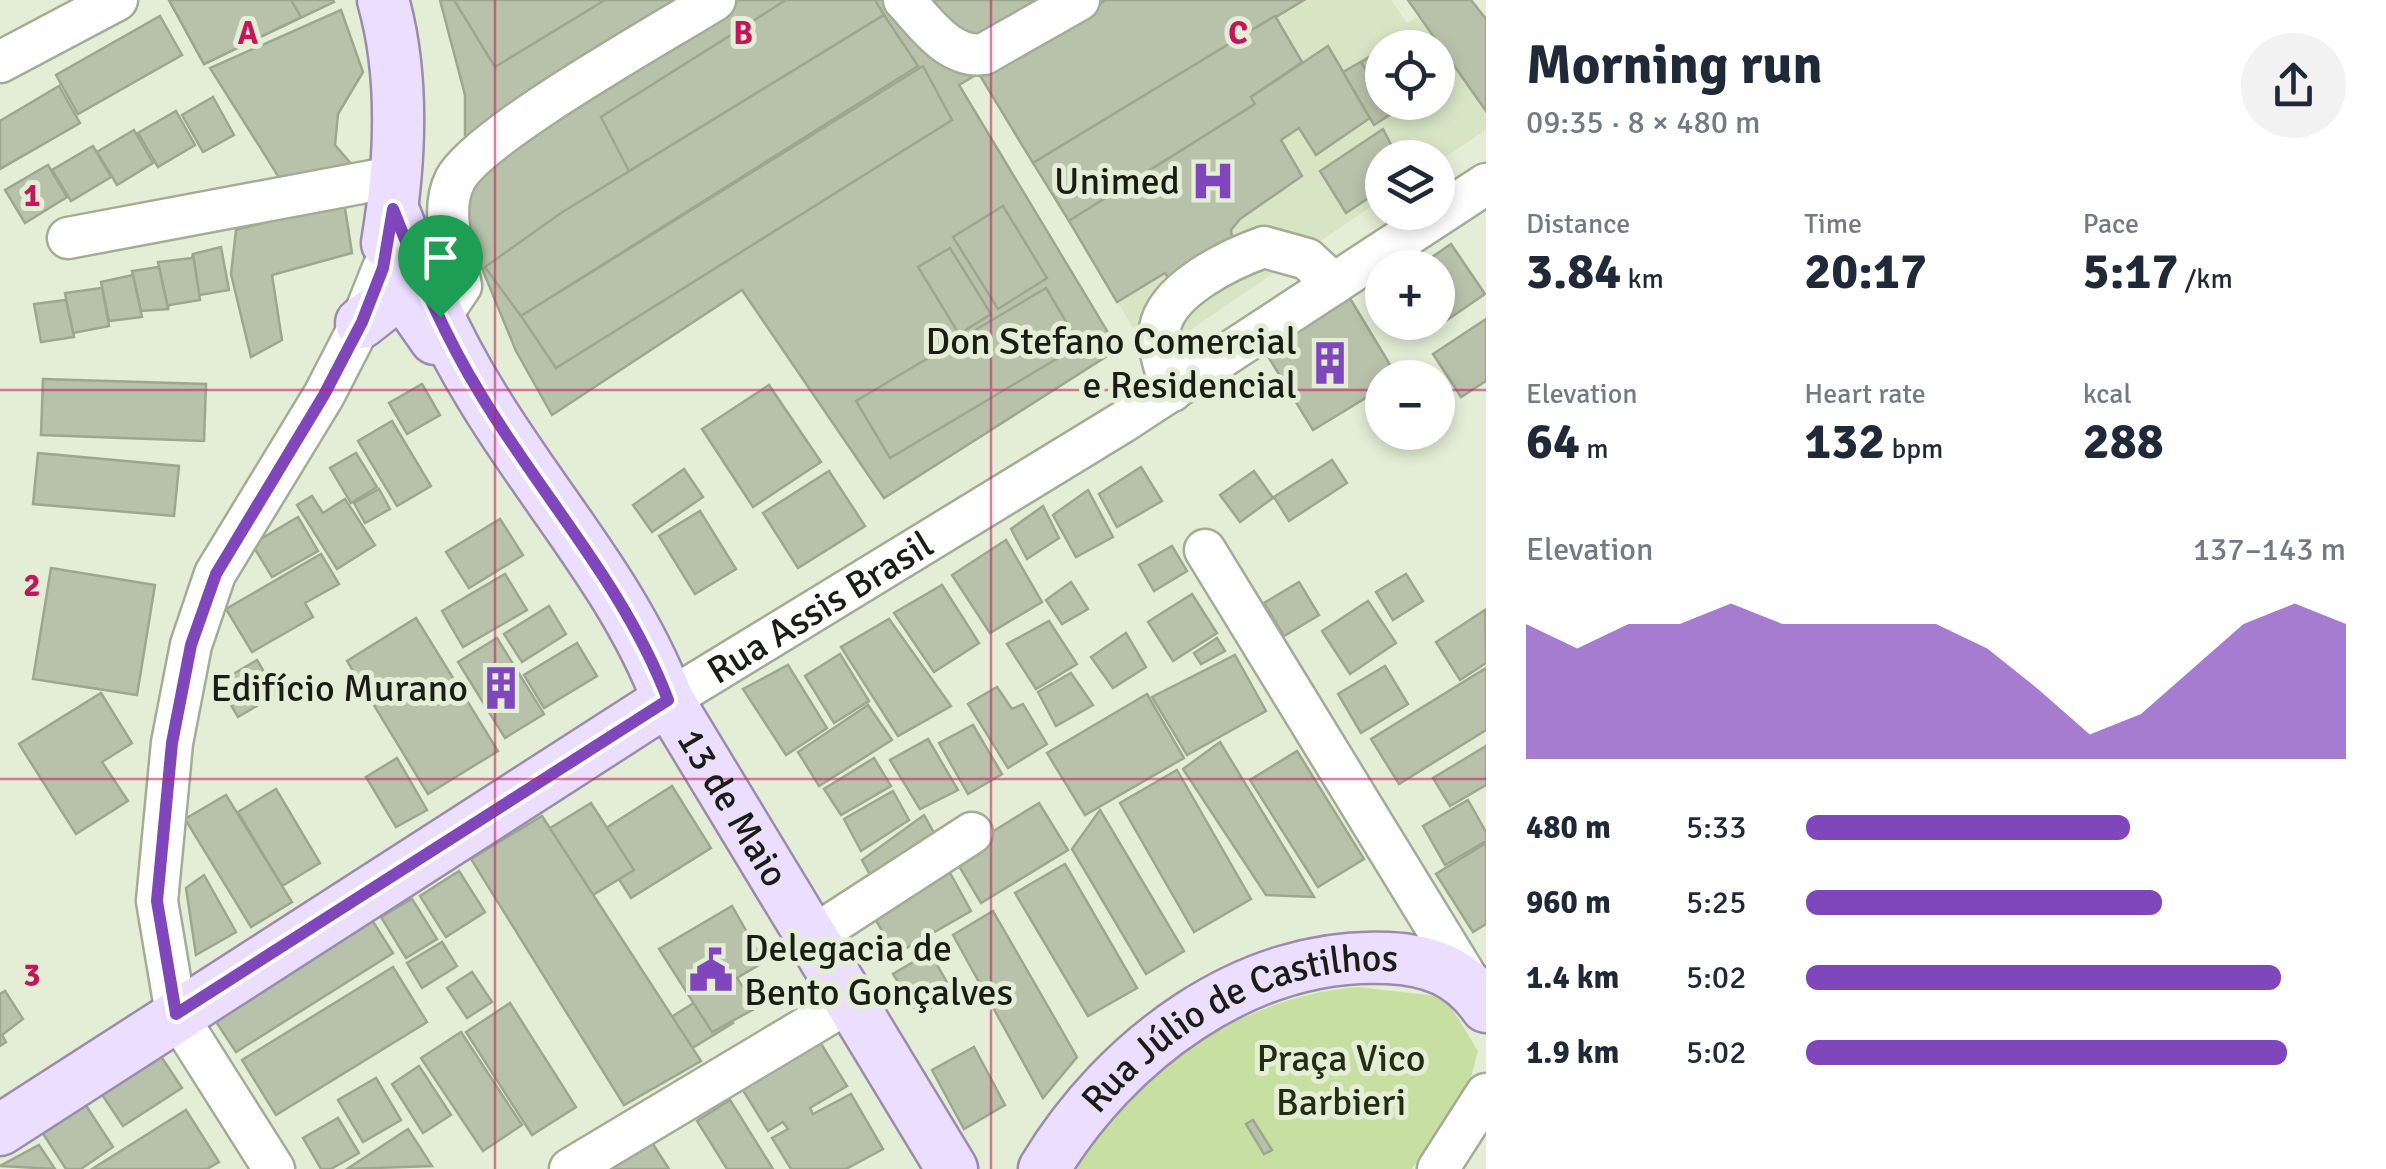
<!DOCTYPE html>
<meta charset="utf-8">
<style>
:root{--surface:#fff;--page:#f2f2f3;--text:#1f2937;--muted:#747a83;--accent:#8046bc}
body{margin:0;font-family:Signika,sans-serif;background:var(--page);color:var(--text);height:100vh;display:flex;flex-direction:column;font-size:38px;white-space:nowrap}
*{box-sizing:border-box;margin:0}
p{font-size:32px;color:var(--muted)}
.icon{flex:none;width:55px;height:55px;fill:none;stroke:currentColor;stroke-width:2;stroke-linecap:round;stroke-linejoin:round}
.map{position:relative;flex:1;overflow:hidden}
.sheet{display:flex;flex-direction:column;background:var(--surface);width:900px}
.sheet>*{flex:none}
.tools{position:absolute;left:1365px;top:30px;display:grid;gap:20px}
.tools a{display:grid;place-items:center;width:90px;height:90px;border-radius:50%;background:var(--surface);box-shadow:0 5px 15px #0003;font-size:50px}
.pin{position:absolute;display:grid;place-items:center;width:85px;height:85px;color:#fff;margin:-102px -42px;border-radius:50% 50% 50% 0;rotate:-45deg;box-shadow:0 0 10px #0007}
.pin .icon{rotate:45deg}
.round{display:grid;place-items:center;flex:none;width:105px;height:105px;border-radius:52px;background:var(--page)}
.summary{display:flex;align-items:center;justify-content:space-between;height:170px;padding:0 40px}
h1{font-size:55px;font-weight:700;line-height:75px}
.stats{display:grid;grid-template-columns:repeat(3,1fr);gap:15px;height:170px;padding:10px 40px}
.stats div{display:grid;align-content:center}
.stats b{font-size:50px;font-weight:700}
.stats small{font-size:28px;font-weight:400}
.stats p{font-size:28px}
.chart{height:280px;padding:20px 40px}
.chart p{display:flex;justify-content:space-between}
.chart svg{width:100%;height:180px;margin-top:10px;fill:var(--accent);opacity:.7}
ul{padding:0 40px;list-style:none;font-size:32px}
li{display:grid;grid-template-columns:160px 120px 1fr;align-items:center;height:75px}
li i{height:25px;border-radius:12px;background:var(--accent)}
main{display:flex;flex:1;min-height:0}
.map>svg:first-child{display:block}
</style>
<main>
<div class="map">
<svg width="1486" height="1169" viewBox="0 0 1486 1169">
<rect width="100%" height="100%" fill="#e4eed6"/>
<path fill="#d7e5c5" fill-rule="evenodd" d="M1106,0H1391L1407,23L1420,16L1486,111V130L1438,162V158H1382V199L1151,357L979,74ZM1382,48H1438V102H1382Z"/>
<path fill="#c7e0a2" d="M1359,987L1445,997L1478,1051L1468,1089L1412,1169H1066C1093,1139 1118,1103 1149,1077C1206,1029 1284,992 1359,987Z"/>
<g fill="#b8c2ab" stroke="#9da790" stroke-width="2.5">
<polygon points="169,0 333,0 334,2 204,64"/>
<polygon points="169,0 291,0 301,17 204,64"/>
<polygon points="440,0 1102,0 959,85 1118,349 884,498 742,290 552,415 516,351 465,227 465,95"/>
<polygon points="454,0 605,0 495,67"/>
<polygon points="786,0 875,0 884,15 629,171 601,117"/>
<polygon points="1106,0 1304,0 1033,163 979,74"/>
<polygon points="1408,0 1471,0 1486,19 1486,111"/>
<polygon points="341,10 363,72 338,114 335,145 353,166 280,179 210,68"/>
<polygon points="884,15 918,66 521,316 485,267 561,213"/>
<polygon points="160,16 182,55 78,114 56,75"/>
<polygon points="1275,16 1302,62 1251,97 1255,104 1069,221 1033,163"/>
<polygon points="1328,46 1370,118 1316,155 1299,128 1281,140 1302,176 1240,219 1231,230 1234,252 1170,281 1165,273 1117,302 1069,221 1255,104 1251,97"/>
<polygon points="1374,54 1382,67 1382,99 1361,62"/>
<polygon points="1361,62 1391,114 1374,125 1343,72"/>
<polygon points="923,66 952,120 556,368 521,316"/>
<polygon points="59,86 80,123 0,169 0,121"/>
<polygon points="213,97 234,135 203,152 182,115"/>
<polygon points="1385,102 1405,102 1407,105 1391,114"/>
<polygon points="176,111 195,145 158,167 138,133"/>
<polygon points="1383,129 1398,158 1382,158 1382,189 1346,213 1320,171"/>
<polygon points="134,130 153,163 117,185 97,152"/>
<polygon points="93,146 111,177 71,201 52,170"/>
<polygon points="48,165 67,197 25,223 5,190"/>
<polygon points="344,202 352,253 272,275 282,340 251,357 231,274 236,230"/>
<polygon points="1003,206 1047,278 998,309 953,237"/>
<polygon points="1451,244 1485,294 1447,320 1438,307 1438,268 1416,268"/>
<polygon points="221,247 229,290 199,295 193,254"/>
<polygon points="950,248 991,314 959,334 918,267"/>
<polygon points="193,254 200,300 169,305 168,309 158,262 192,258"/>
<polygon points="159,267 168,309 141,311 132,271"/>
<polygon points="133,275 142,317 109,321 101,282"/>
<polygon points="102,288 109,326 73,333 65,293"/>
<polygon points="1046,288 1080,345 890,458 856,401"/>
<polygon points="1348,295 1398,378 1382,378 1382,388 1313,430 1263,348"/>
<polygon points="66,300 74,337 41,342 34,304"/>
<polygon points="1486,319 1486,381 1461,397 1433,354"/>
<polygon points="43,379 206,384 204,441 41,435"/>
<polygon points="422,384 440,415 407,434 389,403"/>
<polygon points="769,385 821,462 753,507 702,429"/>
<polygon points="392,421 431,486 397,506 358,441"/>
<polygon points="38,453 179,466 174,516 33,504"/>
<polygon points="356,453 377,487 351,503 330,468"/>
<polygon points="1332,460 1347,483 1289,521 1274,497"/>
<polygon points="1141,467 1162,501 1117,527 1099,494"/>
<polygon points="684,469 703,497 652,532 633,505"/>
<polygon points="829,471 865,526 798,568 763,513"/>
<polygon points="1254,471 1273,498 1240,522 1220,495"/>
<polygon points="379,489 390,509 365,523 354,503"/>
<polygon points="1088,490 1113,537 1076,557 1053,515"/>
<polygon points="312,496 323,513 345,499 375,545 337,569 297,505"/>
<polygon points="1043,506 1059,538 1027,559 1011,529"/>
<polygon points="700,511 736,569 695,594 659,536"/>
<polygon points="298,517 318,551 272,577 252,544"/>
<polygon points="500,519 523,555 469,588 446,552"/>
<polygon points="1006,540 1042,602 990,633 952,575"/>
<polygon points="1172,546 1187,571 1154,591 1139,565"/>
<polygon points="321,554 339,584 305,603 313,617 252,652 226,609"/>
<polygon points="51,568 155,585 137,695 33,679"/>
<polygon points="505,574 527,610 463,647 442,611"/>
<polygon points="1406,574 1423,601 1393,620 1376,592"/>
<polygon points="1071,582 1088,609 1062,624 1046,600"/>
<polygon points="1299,582 1319,615 1284,636 1264,603"/>
<polygon points="942,585 979,643 934,672 894,613"/>
<polygon points="1192,594 1217,633 1173,661 1148,622"/>
<polygon points="1368,601 1396,643 1350,674 1322,631"/>
<polygon points="549,606 566,634 522,662 504,634"/>
<polygon points="1485,610 1486,663 1460,680 1436,642"/>
<polygon points="416,618 498,751 428,794 347,661"/>
<polygon points="889,619 951,706 898,736 841,647"/>
<polygon points="1049,621 1077,664 1036,689 1007,644"/>
<polygon points="1126,633 1146,667 1113,688 1091,657"/>
<polygon points="497,638 544,714 505,738 458,662"/>
<polygon points="1217,638 1225,651 1201,664 1194,653"/>
<polygon points="577,643 597,676 544,708 524,675"/>
<polygon points="840,654 869,701 834,723 805,676"/>
<polygon points="1235,655 1266,711 1187,755 1152,697"/>
<polygon points="257,660 277,694 238,717 218,683"/>
<polygon points="788,665 827,728 786,755 743,689"/>
<polygon points="1385,666 1408,704 1361,733 1338,694"/>
<polygon points="1486,668 1486,730 1399,784 1371,739"/>
<polygon points="1071,673 1093,705 1056,726 1038,692"/>
<polygon points="997,687 1012,709 1023,704 1047,744 1008,768 968,704"/>
<polygon points="101,693 132,743 102,762 128,801 76,834 19,744"/>
<polygon points="1147,694 1184,758 1085,815 1047,753"/>
<polygon points="868,705 892,740 819,786 798,752"/>
<polygon points="973,725 1002,774 968,794 939,743"/>
<polygon points="928,739 958,790 920,809 890,760"/>
<polygon points="1220,742 1314,897 1266,895 1183,769"/>
<polygon points="1486,746 1486,785 1450,806 1433,778"/>
<polygon points="1297,751 1364,859 1318,887 1250,780"/>
<polygon points="397,758 427,810 396,827 366,777"/>
<polygon points="874,758 891,786 841,815 824,789"/>
<polygon points="1177,770 1251,899 1194,932 1120,803"/>
<polygon points="672,786 711,848 631,898 592,837"/>
<polygon points="276,789 320,863 282,886 238,812"/>
<polygon points="893,791 909,820 861,851 844,819"/>
<polygon points="226,795 292,902 251,927 185,819"/>
<polygon points="1468,800 1486,832 1486,841 1445,865 1423,826"/>
<polygon points="591,803 634,870 580,903 660,1024 713,991 733,1023 627,1088 503,902 560,867 539,835"/>
<polygon points="1039,803 1068,850 981,903 953,856"/>
<polygon points="1100,810 1184,951 1146,974 1072,849"/>
<polygon points="924,815 942,847 879,891 862,860"/>
<polygon points="542,816 701,1061 624,1105 471,859"/>
<polygon points="1486,843 1486,924 1473,932 1436,874"/>
<polygon points="944,862 971,911 896,954 869,909"/>
<polygon points="1065,864 1137,988 1088,1016 1015,893"/>
<polygon points="459,871 485,912 446,937 420,896"/>
<polygon points="204,875 236,932 196,955 186,888"/>
<polygon points="412,899 437,939 406,958 381,917"/>
<polygon points="363,906 393,953 236,1052 205,1005"/>
<polygon points="732,906 764,962 737,978 756,1008 712,1032 659,949"/>
<polygon points="993,911 1077,1057 1043,1098 953,935"/>
<polygon points="442,942 457,966 422,988 407,963"/>
<polygon points="930,952 954,995 919,1015 893,974"/>
<polygon points="393,967 427,1022 276,1115 242,1060"/>
<polygon points="472,972 492,1002 467,1018 447,988"/>
<polygon points="5,991 23,1019 2,1035 6,1042 0,1046 0,994"/>
<polygon points="510,1003 576,1107 532,1135 466,1032"/>
<polygon points="812,1029 847,1086 810,1108 813,1114 851,1094 883,1149 846,1169 791,1169 772,1138 788,1129 783,1122 768,1131 733,1074"/>
<polygon points="461,1032 522,1125 483,1151 421,1058"/>
<polygon points="974,1047 1005,1105 964,1129 932,1070"/>
<polygon points="158,1052 182,1088 123,1126 99,1090"/>
<polygon points="419,1066 451,1115 423,1133 392,1084"/>
<polygon points="376,1078 401,1120 363,1142 338,1100"/>
<polygon points="730,1100 773,1169 727,1169 697,1121"/>
<polygon points="85,1104 113,1147 81,1169 66,1169 42,1132"/>
<polygon points="186,1110 219,1162 207,1169 92,1169"/>
<polygon points="338,1118 359,1153 331,1169 321,1169 303,1138"/>
<polygon points="1253,1120 1272,1150 1264,1154 1246,1124"/>
<polygon points="408,1129 432,1166 347,1169"/>
<polygon points="651,1141 669,1169 609,1169"/>
<polygon points="39,1145 55,1169 0,1166"/>
</g>
<g fill="none" stroke-linecap="round" stroke-linejoin="round">
<g stroke="#a3ac95" stroke-width="45">
<g id="minor">
<path d="M904,0C926,23 949,59 984,54L1079,0"/>
<polyline points="0,62 117,0"/>
<polyline points="68,238 398,176"/>
<path d="M440,317L461,286C455,253 439,212 455,180C477,136 664,32 715,0"/>
<path d="M1172,391C1166,371 1157,349 1160,328C1167,289 1230,259 1264,247L1307,259L1334,284"/>
<polyline points="1205,550 1470,983"/>
<path id="s1" d="M668,700L1123,422L1486,184"/>
<polyline points="810,938 972,833"/>
<polyline points="274,1169 176,1014 157,901 172,743 191,645 215,574 324,395 361,323 383,268"/>
<polyline points="570,1169 849,1002"/>
<polyline points="1438,1169 1486,1094"/>
</g>
</g>
<g stroke="#998cad" stroke-width="55">
<g id="major">
<path d="M383,0C405,77 400,165 387,243"/>
<path id="s2" d="M393,209C418,273 445,337 481,395C542,497 626,588 668,700L952,1169"/>
<polyline points="361,323 389,301 405,296 435,339"/>
<polyline points="0,1130 668,700"/>
<path id="s3" d="M1044,1169C1115,1051 1246,951 1388,958C1430,960 1462,972 1486,1007"/>
</g>
</g>
<use href="#minor" stroke="#fff" stroke-width="40"/>
<use href="#major" stroke="#ebdeff" stroke-width="50"/>
</g>
<g fill="none" stroke-linecap="round" stroke-linejoin="round">
<g stroke="#fff" stroke-width="20">
<path id="route" d="M393,209C418,273 445,337 481,395C542,497 626,588 668,700L176,1014L157,901L172,743L191,645L216,574L324,395L362,322L383,268Z"/>
</g>
<use href="#route" stroke="#8046bc" stroke-width="12"/>
</g>
<path fill="none" stroke="#c2185b" stroke-width="2.5" stroke-opacity="0.55" d="M495,0V1169M991,0V1169M0,390H1382M1438,390H1486M0,779H1486"/>
<defs>
<g id="hospital-bare" transform="scale(3.45)"><path d="M-5-5h3v3.5h4V-5h3V5h-3V1.5h-4V5h-3Z" fill="#8046bc" stroke="#e4eed6" stroke-width="2.5" paint-order="stroke"/></g>
<g id="building-bare" transform="scale(3.45)"><path d="M-4-6H4V6H1V3H-1V6H-4ZM-2.5-4.3h1.7v1.8h-1.7ZM.8-4.3h1.7v1.8H.8ZM-2.5-1h1.7V.8h-1.7ZM.8-1h1.7V.8H.8Z" fill="#8046bc" stroke="#e4eed6" stroke-width="2.5" paint-order="stroke"/></g>
<g id="civic-bare" transform="scale(3.45)"><path d="M-.6-6.5H3V-4.5H.6V-3L4-1V1h2V6H-6V1h2V-1L-.6-3ZM-1.2 2.5V6h2.4V2.5Z" fill="#8046bc" stroke="#e4eed6" stroke-width="2.5" paint-order="stroke"/></g>
</defs>
<g fill-rule="evenodd">
<use href="#hospital-bare" x="1213" y="181"/>
<use href="#building-bare" x="1330" y="363"/>
<use href="#building-bare" x="501" y="688"/>
<use href="#civic-bare" x="711" y="970"/>
</g>
<g text-anchor="middle" dominant-baseline="central" stroke-width="10" stroke-linejoin="round" paint-order="stroke">
<g font-size="38" fill="#191d14" stroke="#e4eed6" text-anchor="end">
<text x="1180" y="181">Unimed</text>
<text x="1297" y="341">Don Stefano Comercial<tspan x="1297" dy="44">e Residencial</tspan></text>
<text x="468" y="688">Edifício Murano</text>
<text x="744" y="948" text-anchor="start">Delegacia de<tspan x="744" dy="44">Bento Gonçalves</tspan></text>
</g>
<g font-size="38" fill="#191d14" stroke="#e4eed6">
<text stroke="none"><textPath href="#s1" startOffset="178">Rua Assis Brasil</textPath></text>
<text stroke="none"><textPath href="#s2" startOffset="690">13 de Maio</textPath></text>
<text stroke="none"><textPath href="#s3" startOffset="255">Rua Júlio de Castilhos</textPath></text>
</g>
<g font-size="38" fill="#232e10" stroke="#e4eed6">
<text x="1341" y="1058">Praça Vico<tspan x="1341" dy="44">Barbieri</tspan></text>
</g>
</g>
<g font-size="32" text-anchor="middle" font-weight="bold" fill="#c2185b" stroke="#e4eed6" stroke-width="10" stroke-linejoin="round" paint-order="stroke">
<text x="248" y="44">A</text>
<text x="743" y="44">B</text>
<text x="1238" y="44">C</text>
<text x="32" y="206">1</text>
<text x="32" y="596">2</text>
<text x="32" y="986">3</text>
</g>
</svg>
<div class="tools">
<a><svg class="icon" aria-label="locate" viewBox="0 0 24 24"><circle cx="12" cy="12" r="6"/><path d="M12 2v4M12 18v4M2 12h4M18 12h4"/></svg></a>
<a><svg class="icon" aria-label="layers" viewBox="0 0 24 24"><path d="M12 4l9 5-9 5-9-5zM3 14l9 5 9-5"/></svg></a>
<a>+</a>
<a>−</a>
</div>
<div class="pin" style="left:440px;top:317px;background:#1e9e55"><svg class="icon" aria-label="arrive" viewBox="0 0 24 24"><path d="M6 21V4h12l-3 4 3 4H6"/></svg></div>
</div>
<section class="sheet">
<div class="summary"><div><h1>Morning run</h1><p>09:35 · 8 × 480 m</p></div><a class="round"><svg class="icon" aria-label="share" viewBox="0 0 24 24"><path d="M12 15V3M7 8l5-5 5 5M5 13v7h14v-7"/></svg></a></div>
<div class="stats">
<div><p>Distance</p><b>3.84<small> km</small></b></div>
<div><p>Time</p><b>20:17</b></div>
<div><p>Pace</p><b>5:17<small> /km</small></b></div>
</div>
<div class="stats">
<div><p>Elevation</p><b>64<small> m</small></b></div>
<div><p>Heart rate</p><b>132<small> bpm</small></b></div>
<div><p>kcal</p><b>288</b></div>
</div>
<div class="chart"><p><span>Elevation</span>137–143 m</p>
<svg viewBox="0 0 160 44" preserveAspectRatio="none"><path d="M0 44V11L10 17L20 11L30 11L40 6L50 11L60 11L70 11L80 11L90 17L100 27L110 38L120 33L130 22L140 11L150 6L160 11V44z"/></svg>
</div>
<ul>
<li><b>480 m</b>5:33<i style="width:60%"></i></li>
<li><b>960 m</b>5:25<i style="width:66%"></i></li>
<li><b>1.4 km</b>5:02<i style="width:88%"></i></li>
<li><b>1.9 km</b>5:02<i style="width:89%"></i></li>
</ul>
</section>
</main>
